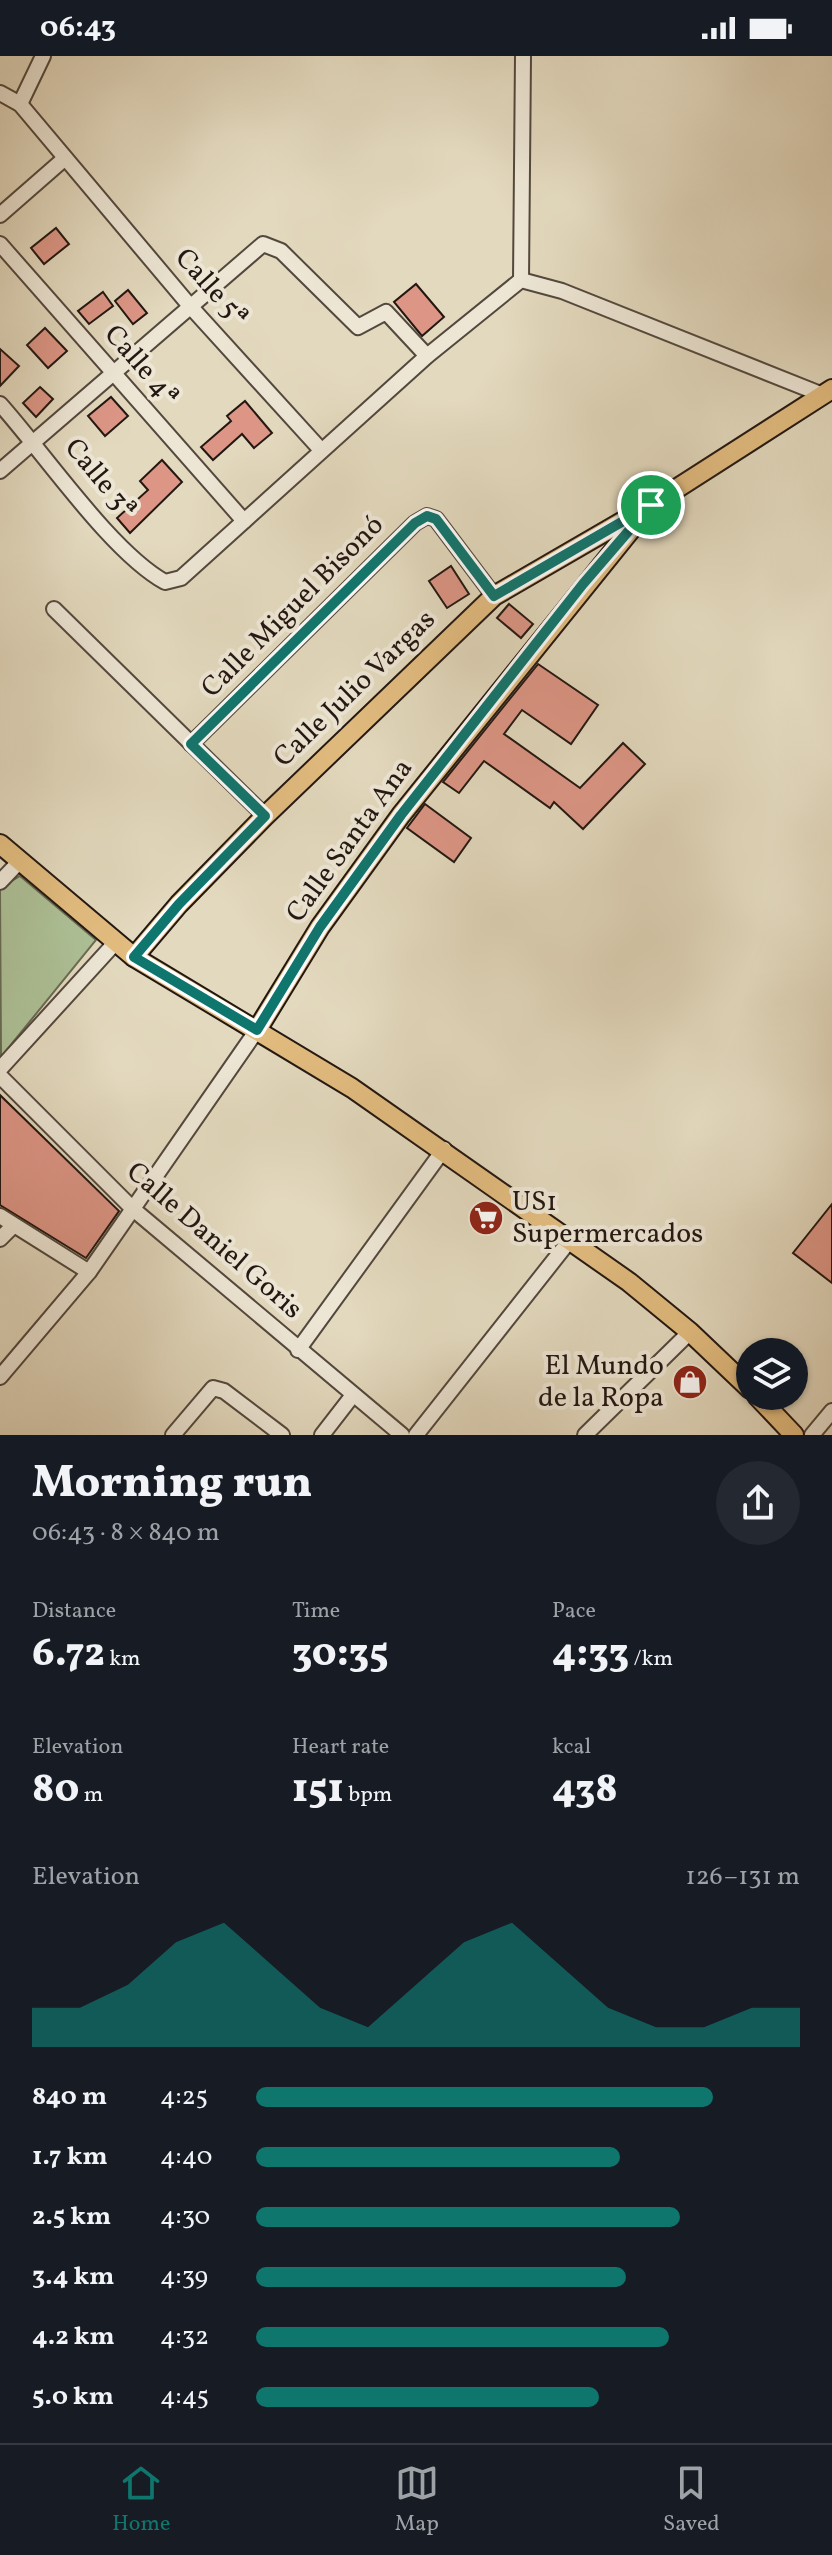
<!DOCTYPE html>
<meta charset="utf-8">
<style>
:root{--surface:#171b24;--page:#242831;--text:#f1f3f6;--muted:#9ea1a6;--line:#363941;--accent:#0f766e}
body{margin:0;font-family:Vollkorn,serif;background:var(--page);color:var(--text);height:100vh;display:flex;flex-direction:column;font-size:30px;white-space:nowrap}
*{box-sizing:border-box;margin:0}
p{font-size:26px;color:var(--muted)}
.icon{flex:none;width:44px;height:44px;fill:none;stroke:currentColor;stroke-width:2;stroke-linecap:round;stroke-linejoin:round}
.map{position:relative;height:1379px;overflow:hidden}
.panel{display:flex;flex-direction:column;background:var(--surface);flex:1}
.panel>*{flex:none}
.fabs{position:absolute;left:736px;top:1282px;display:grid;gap:16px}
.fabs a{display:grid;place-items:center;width:72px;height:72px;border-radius:50%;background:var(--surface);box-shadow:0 2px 6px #0004;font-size:40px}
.pin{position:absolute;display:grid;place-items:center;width:68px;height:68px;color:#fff;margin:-34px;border:4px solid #fff;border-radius:50%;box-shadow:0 2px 8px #0007}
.round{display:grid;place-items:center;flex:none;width:84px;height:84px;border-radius:42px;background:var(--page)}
.headline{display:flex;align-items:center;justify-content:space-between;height:136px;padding:0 32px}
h1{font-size:44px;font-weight:800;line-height:60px}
.figures{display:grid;grid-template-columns:repeat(3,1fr);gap:12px;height:136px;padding:8px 32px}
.figures div{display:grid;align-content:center}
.figures b{font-size:40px;font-weight:800}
.figures small{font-size:22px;font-weight:400}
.figures p{font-size:22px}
.chart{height:224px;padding:16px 32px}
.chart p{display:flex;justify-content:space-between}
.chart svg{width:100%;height:144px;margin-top:8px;fill:var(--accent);opacity:.7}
ul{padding:0 32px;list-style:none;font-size:26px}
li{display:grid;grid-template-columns:128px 96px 1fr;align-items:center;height:60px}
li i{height:20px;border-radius:10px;background:var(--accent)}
.status{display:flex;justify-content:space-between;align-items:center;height:56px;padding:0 40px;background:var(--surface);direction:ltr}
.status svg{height:22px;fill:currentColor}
.tab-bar{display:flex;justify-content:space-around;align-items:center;height:112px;border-top:2px solid var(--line);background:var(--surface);font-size:22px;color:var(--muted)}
.tab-bar a{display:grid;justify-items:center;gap:4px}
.tab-bar .on{color:var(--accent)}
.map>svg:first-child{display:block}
</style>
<div class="status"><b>06:43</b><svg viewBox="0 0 49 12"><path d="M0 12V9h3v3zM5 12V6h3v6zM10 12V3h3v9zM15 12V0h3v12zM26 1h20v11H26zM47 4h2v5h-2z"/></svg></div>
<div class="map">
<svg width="832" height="1379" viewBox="0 0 832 1379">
<rect width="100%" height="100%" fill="#e3d9be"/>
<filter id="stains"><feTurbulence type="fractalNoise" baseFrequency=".0025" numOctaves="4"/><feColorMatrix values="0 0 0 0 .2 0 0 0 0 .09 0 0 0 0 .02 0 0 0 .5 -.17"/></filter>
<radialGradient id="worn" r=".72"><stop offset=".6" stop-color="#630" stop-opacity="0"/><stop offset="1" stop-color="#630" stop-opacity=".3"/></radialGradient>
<polygon fill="#adc096" stroke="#686c54" stroke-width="2" points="20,820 96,884 1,1001 0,832"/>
<g fill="#dd9686" stroke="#231712" stroke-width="2">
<polygon points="56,172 69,188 44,208 31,192"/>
<polygon points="416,228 444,261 422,280 394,246"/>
<polygon points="128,234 147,257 133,268 115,245"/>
<polygon points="103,236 113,250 89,268 78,255"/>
<polygon points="45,272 67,295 48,312 27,289"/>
<polygon points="0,293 19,310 0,330"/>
<polygon points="40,331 53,343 36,361 23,347"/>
<polygon points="111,341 128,360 105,380 88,360"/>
<polygon points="245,345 272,377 254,392 242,378 213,404 201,391 231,365 227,360"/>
<polygon points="162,404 182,426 130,477 117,462 148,434 140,425"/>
<polygon points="451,510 469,538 447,552 429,525"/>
<polygon points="509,548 533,568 521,582 497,562"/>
<polygon points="538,608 598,649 571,688 522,654 504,678 580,732 623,687 645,708 583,773 554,746 550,752 484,705 459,737 443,726"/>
<polygon points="425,748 471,782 454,806 407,772"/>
<polygon points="0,1039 119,1155 86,1202 0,1149"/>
<polygon points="832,1148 832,1227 793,1197"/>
</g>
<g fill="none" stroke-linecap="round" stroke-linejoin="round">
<g stroke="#53483d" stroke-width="18">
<g id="minor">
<polyline points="0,37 20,48 190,250 321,394"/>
<polyline points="20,48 43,0"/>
<polyline points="0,159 64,103"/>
<polyline points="0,188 244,465"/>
<polyline points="521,224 523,0"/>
<path d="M0,348C44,397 111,496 165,526L181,522L427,300L521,224L562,235L823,339"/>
<polyline points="0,415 263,188 281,195 358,271 386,256 427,300"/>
<polyline points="54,553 265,760"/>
<polyline points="191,688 415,467 427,460 436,463 494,540"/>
<polyline points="0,826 20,805"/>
<polyline points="0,1013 115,887"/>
<polyline points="0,1020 133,1153 402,1379"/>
<polyline points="0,1160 89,1216"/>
<polyline points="0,1183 13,1170"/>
<polyline points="298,1294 444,1093"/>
<polyline points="0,1321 89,1216 257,974"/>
<polyline points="173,1379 213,1332 224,1335 282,1379"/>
<polyline points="322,1379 353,1339"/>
<polyline points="416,1379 570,1184"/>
<polyline points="585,1379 690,1276"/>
<polyline points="812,1379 832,1355"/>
</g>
</g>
<g stroke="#231712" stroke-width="22">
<g id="major">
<polyline points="0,788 134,901 352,1032 629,1226 690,1276 750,1333"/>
<polyline points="134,901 179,848 265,760 494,540 651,449 832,333"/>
<polyline points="257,974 320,871 401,759 641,461"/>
<polyline points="757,1340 794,1379"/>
</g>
</g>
<use href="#minor" stroke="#ede6d5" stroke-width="14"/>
<use href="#major" stroke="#e2bc7f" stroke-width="18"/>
</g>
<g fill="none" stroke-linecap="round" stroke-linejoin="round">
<g stroke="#fff" stroke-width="16">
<polygon id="route" points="651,449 583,528 401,759 320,871 257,974 134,901 179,848 265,760 191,688 415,467 427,460 436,463 494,540"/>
</g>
<use href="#route" stroke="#0f766e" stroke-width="10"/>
</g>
<defs>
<g id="supermarket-disc" transform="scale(1.8)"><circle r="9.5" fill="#8f2418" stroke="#ede6d5"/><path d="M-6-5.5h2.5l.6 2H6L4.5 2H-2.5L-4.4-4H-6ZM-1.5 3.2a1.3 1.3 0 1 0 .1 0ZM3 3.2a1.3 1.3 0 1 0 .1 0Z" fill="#fff"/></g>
<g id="shop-disc" transform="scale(1.8)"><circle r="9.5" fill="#8f2418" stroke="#ede6d5"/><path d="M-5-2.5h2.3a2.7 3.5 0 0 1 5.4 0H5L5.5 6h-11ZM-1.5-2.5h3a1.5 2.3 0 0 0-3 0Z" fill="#fff"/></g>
</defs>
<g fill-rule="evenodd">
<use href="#supermarket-disc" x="486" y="1162"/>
<use href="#shop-disc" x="690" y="1326"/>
</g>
<g text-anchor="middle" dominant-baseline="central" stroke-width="8" stroke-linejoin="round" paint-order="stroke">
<g font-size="28" fill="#231712" stroke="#ede6d5">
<text transform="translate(211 232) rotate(48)">Calle 5ª</text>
<text transform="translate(141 310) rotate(49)">Calle 4ª</text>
<text transform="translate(100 423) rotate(50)">Calle 3ª</text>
<text transform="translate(293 551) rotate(-45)">Calle Miguel Bisonó</text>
<text transform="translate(355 633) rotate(-44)">Calle Julio Vargas</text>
<text transform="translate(350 785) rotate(-54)">Calle Santa Ana</text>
<text transform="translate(214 1185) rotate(41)">Calle Daniel Goris</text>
</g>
<g font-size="28" fill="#231712" stroke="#ede6d5" text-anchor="start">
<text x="512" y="1146">US1<tspan x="512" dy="32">Supermercados</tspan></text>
<text x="664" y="1310" text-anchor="end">El Mundo<tspan x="664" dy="32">de la Ropa</tspan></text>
</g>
</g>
<rect width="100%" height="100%" filter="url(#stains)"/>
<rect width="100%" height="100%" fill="url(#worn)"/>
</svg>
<div class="fabs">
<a><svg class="icon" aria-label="layers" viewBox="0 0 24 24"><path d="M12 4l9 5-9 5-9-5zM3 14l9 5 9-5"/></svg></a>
</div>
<div class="pin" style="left:651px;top:449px;background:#1e9e55"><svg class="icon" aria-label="arrive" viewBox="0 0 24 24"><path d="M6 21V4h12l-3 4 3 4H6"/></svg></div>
</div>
<section class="panel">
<div class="headline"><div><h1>Morning run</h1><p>06:43 · 8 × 840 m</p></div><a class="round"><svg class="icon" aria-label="share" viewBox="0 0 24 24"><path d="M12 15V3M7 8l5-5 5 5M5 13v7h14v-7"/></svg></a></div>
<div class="figures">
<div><p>Distance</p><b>6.72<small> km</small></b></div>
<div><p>Time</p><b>30:35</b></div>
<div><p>Pace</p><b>4:33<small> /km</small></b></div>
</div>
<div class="figures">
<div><p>Elevation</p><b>80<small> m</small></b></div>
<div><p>Heart rate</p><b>151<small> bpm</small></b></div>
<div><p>kcal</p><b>438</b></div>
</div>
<div class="chart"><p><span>Elevation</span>126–131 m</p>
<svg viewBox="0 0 160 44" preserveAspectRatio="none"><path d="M0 44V32L10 32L20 25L30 12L40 6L50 19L60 32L70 38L80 25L90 12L100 6L110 19L120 32L130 38L140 38L150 32L160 32V44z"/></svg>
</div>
<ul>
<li><b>840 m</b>4:25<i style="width:84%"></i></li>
<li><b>1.7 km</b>4:40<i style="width:67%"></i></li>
<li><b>2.5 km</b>4:30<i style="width:78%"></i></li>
<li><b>3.4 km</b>4:39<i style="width:68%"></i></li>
<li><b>4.2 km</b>4:32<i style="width:76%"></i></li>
<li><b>5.0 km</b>4:45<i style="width:63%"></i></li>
</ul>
</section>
<nav class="tab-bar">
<a class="on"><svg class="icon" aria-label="home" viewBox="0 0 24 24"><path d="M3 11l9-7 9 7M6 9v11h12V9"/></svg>Home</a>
<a><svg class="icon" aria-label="map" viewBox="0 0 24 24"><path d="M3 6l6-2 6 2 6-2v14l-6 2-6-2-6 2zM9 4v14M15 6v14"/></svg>Map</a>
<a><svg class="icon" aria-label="saved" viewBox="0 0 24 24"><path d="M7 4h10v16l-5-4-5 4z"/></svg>Saved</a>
</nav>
